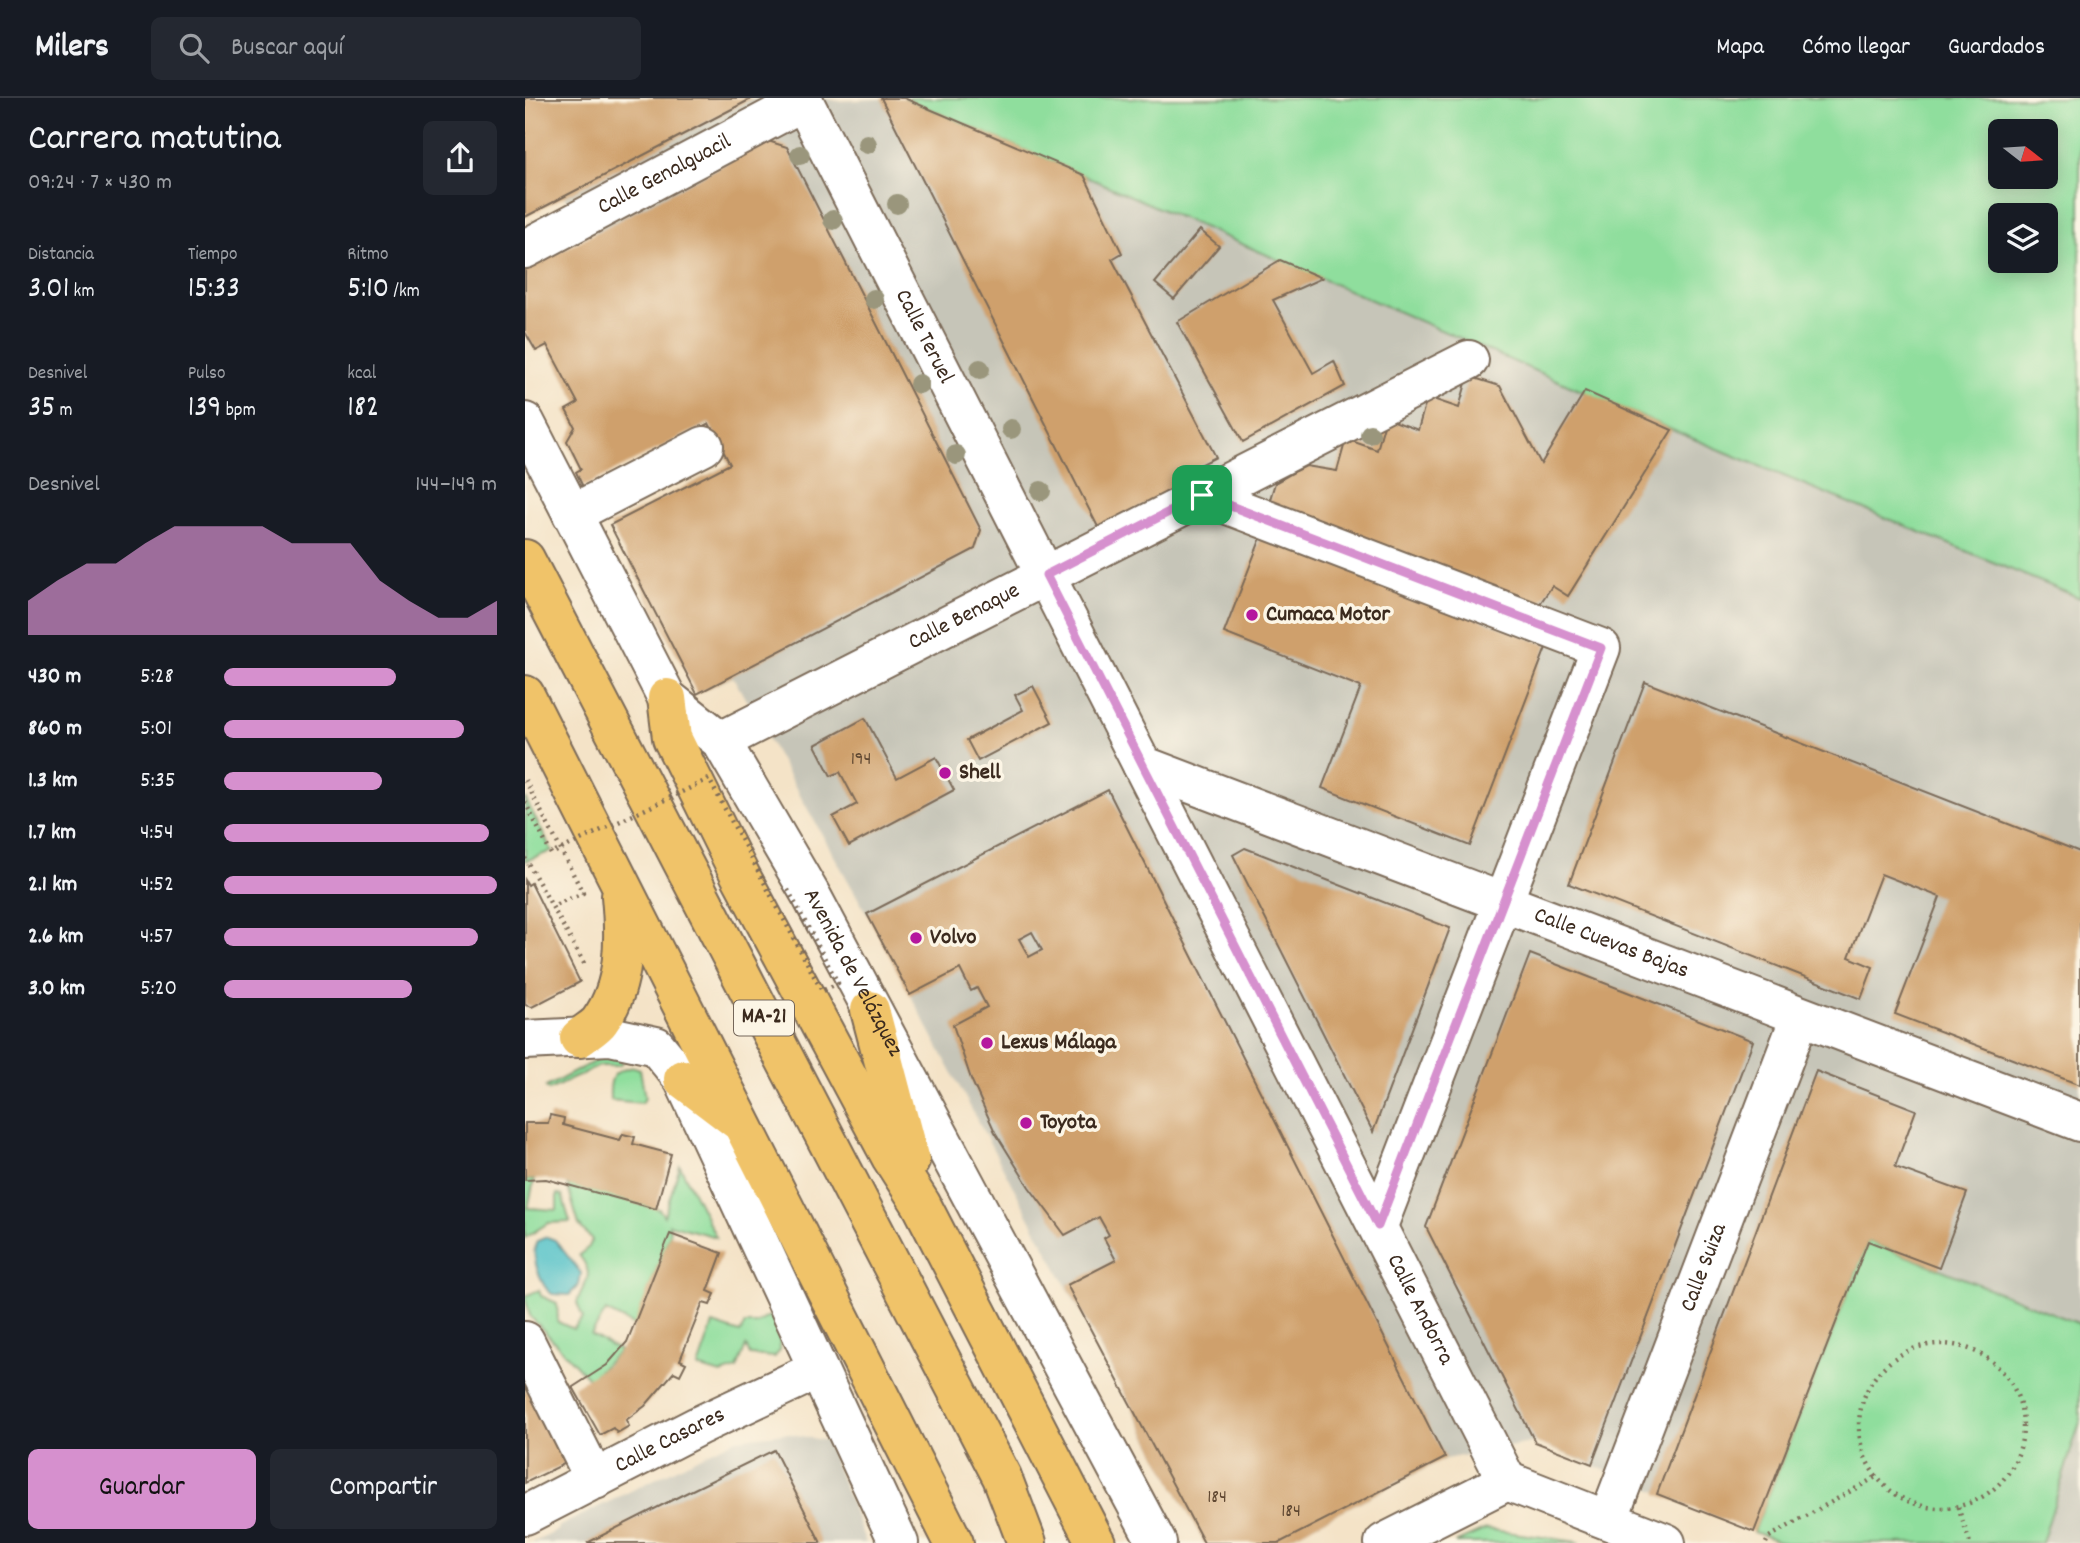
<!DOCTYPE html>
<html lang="es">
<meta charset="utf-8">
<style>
:root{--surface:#171b24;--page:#242831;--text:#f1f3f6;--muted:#9ea1a6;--line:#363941;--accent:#d690ce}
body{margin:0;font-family:Dekko,sans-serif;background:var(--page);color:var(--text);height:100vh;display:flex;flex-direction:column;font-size:26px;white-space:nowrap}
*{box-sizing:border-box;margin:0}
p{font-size:23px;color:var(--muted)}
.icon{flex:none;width:38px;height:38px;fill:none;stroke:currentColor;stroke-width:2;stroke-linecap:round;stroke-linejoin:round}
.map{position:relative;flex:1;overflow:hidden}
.drawer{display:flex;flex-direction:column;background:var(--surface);width:525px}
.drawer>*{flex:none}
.needle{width:46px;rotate:107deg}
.controls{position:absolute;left:1463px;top:21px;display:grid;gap:14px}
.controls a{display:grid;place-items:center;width:70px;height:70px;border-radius:10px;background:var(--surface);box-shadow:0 4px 18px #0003;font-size:35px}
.pin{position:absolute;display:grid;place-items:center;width:60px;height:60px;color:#fff;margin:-30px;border-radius:14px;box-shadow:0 4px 10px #0006}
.round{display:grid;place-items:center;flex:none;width:74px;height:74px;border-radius:10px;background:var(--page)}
.summary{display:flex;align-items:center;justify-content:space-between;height:119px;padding:0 28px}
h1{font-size:38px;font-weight:600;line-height:52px}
.metrics{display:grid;grid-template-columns:repeat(3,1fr);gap:10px;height:119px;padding:7px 28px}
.metrics div{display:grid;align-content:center}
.metrics b{font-size:30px;font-weight:600}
.metrics small{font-size:19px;font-weight:400}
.metrics p{font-size:19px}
.chart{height:196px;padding:14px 28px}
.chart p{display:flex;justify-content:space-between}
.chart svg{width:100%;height:126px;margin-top:7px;fill:var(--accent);opacity:.7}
.primary-button{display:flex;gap:14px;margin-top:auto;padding:14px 28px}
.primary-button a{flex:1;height:80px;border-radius:10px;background:var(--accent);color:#111;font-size:28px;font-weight:600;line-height:80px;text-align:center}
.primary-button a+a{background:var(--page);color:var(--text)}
ul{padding:0 28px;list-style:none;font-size:23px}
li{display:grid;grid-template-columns:112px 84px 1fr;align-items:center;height:52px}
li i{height:18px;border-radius:9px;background:var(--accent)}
header{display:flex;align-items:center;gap:42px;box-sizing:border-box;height:98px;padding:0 35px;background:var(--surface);border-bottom:2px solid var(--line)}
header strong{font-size:33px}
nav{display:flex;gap:38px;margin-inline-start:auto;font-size:24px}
.search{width:490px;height:63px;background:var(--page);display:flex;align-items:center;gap:18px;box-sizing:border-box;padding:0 24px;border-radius:10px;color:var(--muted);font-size:26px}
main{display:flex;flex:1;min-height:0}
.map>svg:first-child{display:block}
</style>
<header>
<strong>Milers</strong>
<div class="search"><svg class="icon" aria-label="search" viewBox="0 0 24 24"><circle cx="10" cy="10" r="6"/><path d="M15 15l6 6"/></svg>Buscar aquí</div>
<nav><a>Mapa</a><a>Cómo llegar</a><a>Guardados</a></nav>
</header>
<main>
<section class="drawer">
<div class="summary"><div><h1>Carrera matutina</h1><p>09:24 · 7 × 430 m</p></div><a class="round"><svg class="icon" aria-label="share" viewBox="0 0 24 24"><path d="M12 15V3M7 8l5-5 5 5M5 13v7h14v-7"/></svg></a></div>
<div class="metrics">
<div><p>Distancia</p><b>3.01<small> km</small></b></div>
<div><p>Tiempo</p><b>15:33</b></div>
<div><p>Ritmo</p><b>5:10<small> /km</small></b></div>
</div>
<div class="metrics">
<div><p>Desnivel</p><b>35<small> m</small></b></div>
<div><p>Pulso</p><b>139<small> bpm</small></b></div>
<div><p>kcal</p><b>182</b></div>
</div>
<div class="chart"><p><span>Desnivel</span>144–149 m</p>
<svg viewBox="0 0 160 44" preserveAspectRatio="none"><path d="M0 44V32L10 25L20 19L30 19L40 12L50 6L60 6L70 6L80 6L90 12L100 12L110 12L120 25L130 32L140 38L150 38L160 32V44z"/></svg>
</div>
<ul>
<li><b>430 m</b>5:28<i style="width:63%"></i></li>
<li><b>860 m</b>5:01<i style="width:88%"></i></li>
<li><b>1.3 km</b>5:35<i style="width:58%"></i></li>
<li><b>1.7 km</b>4:54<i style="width:97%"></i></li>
<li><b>2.1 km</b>4:52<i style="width:100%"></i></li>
<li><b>2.6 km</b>4:57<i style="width:93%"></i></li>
<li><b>3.0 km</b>5:20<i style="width:69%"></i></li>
</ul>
<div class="primary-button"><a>Guardar</a><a>Compartir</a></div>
</section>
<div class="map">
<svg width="1555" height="1445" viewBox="0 0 1555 1445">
<rect width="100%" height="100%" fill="#fcf5e5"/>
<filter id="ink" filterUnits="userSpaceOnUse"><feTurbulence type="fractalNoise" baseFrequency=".0143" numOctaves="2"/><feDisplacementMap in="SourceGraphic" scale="14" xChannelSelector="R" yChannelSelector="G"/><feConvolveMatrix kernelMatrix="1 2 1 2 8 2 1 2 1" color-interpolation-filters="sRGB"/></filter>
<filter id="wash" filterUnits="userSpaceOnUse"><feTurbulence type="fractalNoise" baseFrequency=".00686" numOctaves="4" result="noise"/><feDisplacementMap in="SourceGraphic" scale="28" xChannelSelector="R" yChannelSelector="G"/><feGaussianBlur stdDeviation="1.57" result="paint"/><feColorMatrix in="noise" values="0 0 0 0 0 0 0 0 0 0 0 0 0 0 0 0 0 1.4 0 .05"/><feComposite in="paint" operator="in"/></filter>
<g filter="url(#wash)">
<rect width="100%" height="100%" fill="#f4e3c7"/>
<g fill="#c6c5b8">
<polygon points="0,0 298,0 312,3 379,0 1147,332 1555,500 1555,1445 1259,1445 1010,1344 920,1361 754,1445 679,1445 342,816 208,579 172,596 85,427 204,366 184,326 172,332 71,135 39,99 0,26"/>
<polygon points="261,1335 301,1343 341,1445 7,1445 34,1432 33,1429 211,1341"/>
</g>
<g fill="#8fde9d" stroke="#65845e" stroke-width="2" fill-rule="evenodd">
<path d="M379,0H1555V500L1147,332ZM1475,33H1521V79H1475ZM1475,117H1521V163H1475Z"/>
<polygon points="0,700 27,753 0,763"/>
<polygon points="76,960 93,961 98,965 93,968 74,968 24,992 21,989"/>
<path d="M109,969L115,971L120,1000L117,1005L85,1002C84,980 86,973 109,969Z"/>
<path d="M155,1068L191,1139L144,1126L145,1136L110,1228L81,1213L66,1237L95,1253L64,1281L5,1218L0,1198L14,1192L16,1198L32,1205L33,1224L48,1231L58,1220L52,1205C58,1183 72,1180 54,1157L64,1149L67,1142L54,1127L42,1086L134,1111L139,1118Z"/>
<polygon points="0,1082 9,1082 3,1110 32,1112 32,1096 37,1097 45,1124 23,1125 0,1140"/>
<polygon points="1343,1143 1555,1226 1555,1324 1517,1445 1259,1445 1229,1434"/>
<path d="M244,1218L248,1220C252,1229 256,1243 255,1253L249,1259L225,1257L221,1248L212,1271L196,1276L173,1269L188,1226L215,1235L220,1226H231Z"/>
<polygon points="961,1431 1052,1444 1055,1445 930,1445"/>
</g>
<path fill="#54c2c9" stroke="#487674" stroke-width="2" d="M22,1139L30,1142L56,1175L54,1187L44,1197L27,1196C15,1188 5,1156 12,1143Z"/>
<g id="blocks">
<g fill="#cfa06c" fill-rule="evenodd">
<polygon points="0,0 228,0 0,119"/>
<polygon points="356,0 379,0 559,77 597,155 587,161 691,359 669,370 674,378 574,431"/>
<polygon points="243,43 262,49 456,432 450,451 172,596 85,427 205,366 184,325 58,389 51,374 56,371 42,343 50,329 41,312 53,305 22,247 11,253 0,234 0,172"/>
<polygon points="675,132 694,148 649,201 630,185"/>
<polygon points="755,162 797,180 748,202 788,275 809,263 820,288 718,344 652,224"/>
<polygon points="943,278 975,288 1016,366 1060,293 1147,332 1043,498 1027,488 1012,510 742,411 750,385 771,373 781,368 812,373 821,341 852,352 861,320 893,332 902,299 934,310"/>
<polygon points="737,437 1022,547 945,748 797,690 836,589 699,535"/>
<polygon points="1120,584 1555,754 1555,987 1370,916 1415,799 1356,776 1324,859 1348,869 1336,901 1044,786"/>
<polygon points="508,588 527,624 453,663 442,642 498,612 490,597"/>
<polygon points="340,620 372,680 411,659 429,692 324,748 308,719 332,706 315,674 306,678 290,647"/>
<path d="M583,692L920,1360L754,1445H679L542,1187L591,1162L579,1140L584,1137L574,1119L540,1137L504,1089L470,1034L446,981L428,927L462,909L452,890L446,893L435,871L385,897L342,816ZM507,834L517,852L504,859L494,841Z"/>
<polygon points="720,750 925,830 848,1034 708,757"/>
<polygon points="0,782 3,787 6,785 55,884 7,909 0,907"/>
<polygon points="1005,856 1228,943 1067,1366 1010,1344 901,1129"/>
<polygon points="1291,973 1391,1012 1370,1069 1442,1095 1414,1170 1343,1143 1229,1434 1132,1396"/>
<polygon points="25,1017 39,1020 38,1027 95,1042 98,1036 110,1039 108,1046 146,1056 131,1111 21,1081 0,1082 0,1025 23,1025"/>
<polygon points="145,1136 197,1155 183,1193 190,1196 185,1207 178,1205 155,1262 161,1265 155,1277 149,1274 120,1308 101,1322 104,1328 92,1335 88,1330 75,1337 48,1289 82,1267 102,1244"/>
<polygon points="0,1285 41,1365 0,1385"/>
<polygon points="249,1352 296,1445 62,1445 157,1397"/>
</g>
</g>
</g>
<g filter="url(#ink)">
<use href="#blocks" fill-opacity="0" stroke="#7c6b59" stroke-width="2"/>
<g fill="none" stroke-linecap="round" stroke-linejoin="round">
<g stroke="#7c6b59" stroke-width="42">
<g id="minor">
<path id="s1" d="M277,0L982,1383"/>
<path id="s2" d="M0,151L279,3"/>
<path id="s3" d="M0,324L142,600L196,643L287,799L632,1445"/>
<polyline points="677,397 1076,550 853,1128"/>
<polyline points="47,416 179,348"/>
<path id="s4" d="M196,643L944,262"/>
<path id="s5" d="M617,667L1555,1024"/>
<polyline points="0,942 85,938 131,948 158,981 374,1445"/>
<polyline points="0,1243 70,1382"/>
<polyline points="982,1383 1141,1445"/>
<path id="s6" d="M0,1417L173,1328L292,1272"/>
<path id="s7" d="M1083,1422L1275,919"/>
<polyline points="859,1445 982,1383"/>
</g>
</g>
<g stroke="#7c6b59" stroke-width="42">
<g id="highway">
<polyline points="0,461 477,1379 502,1445"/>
<polyline points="0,597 429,1445"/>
<polyline points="142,600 147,640 214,775 366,1059 396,1106 571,1445"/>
<polyline points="345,912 385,1063"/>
<path d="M54,940C60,935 71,929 75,923C101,888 100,839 96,798"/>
<polyline points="158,981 212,1022"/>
</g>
</g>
<g stroke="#7c6b59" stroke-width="4.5" stroke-dasharray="2 5" stroke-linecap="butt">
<polyline points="0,682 58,795 27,808"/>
<polyline points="0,760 60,867"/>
<circle cx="1416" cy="1328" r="82"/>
<polyline points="1433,1409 1445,1445"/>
<polyline points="1241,1445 1244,1439 1351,1379"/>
</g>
<use href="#minor" stroke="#fff" stroke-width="38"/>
<use href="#highway" stroke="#f0c369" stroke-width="38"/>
<polyline stroke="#7c6b59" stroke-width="4.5" stroke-dasharray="2 5" stroke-linecap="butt" points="0,704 26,756 184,681 297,893 313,885 262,790"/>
</g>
<g fill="#9a967c">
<circle cx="342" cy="46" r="10"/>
<circle cx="275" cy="57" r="10"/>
<circle cx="372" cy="106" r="10"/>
<circle cx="308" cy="122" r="10"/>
<circle cx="349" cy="201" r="10"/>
<circle cx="455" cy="271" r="10"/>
<circle cx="394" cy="286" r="10"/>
<circle cx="486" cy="331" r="10"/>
<circle cx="845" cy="336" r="10"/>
<circle cx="431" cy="357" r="10"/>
<circle cx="516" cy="393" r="10"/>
</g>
</g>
<g fill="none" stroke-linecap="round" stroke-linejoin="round" filter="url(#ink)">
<g stroke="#fff" stroke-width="14">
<polygon id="route" points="677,397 1076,550 853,1128 521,477"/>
</g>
<use href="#route" stroke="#d690ce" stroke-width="9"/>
</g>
<g fill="#b5179e" stroke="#fcf5e5" stroke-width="2.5">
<circle cx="727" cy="517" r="7"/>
<circle cx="420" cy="675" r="7"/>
<circle cx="391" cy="840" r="7"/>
<circle cx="462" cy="945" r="7"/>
<circle cx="501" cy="1025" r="7"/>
</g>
<g text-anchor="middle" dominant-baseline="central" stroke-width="7" stroke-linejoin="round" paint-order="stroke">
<g font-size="19" fill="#604832">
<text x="336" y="662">194</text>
<text x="692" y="1400">184</text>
<text x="766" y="1414">184</text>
</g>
<rect fill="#fcf5e5" stroke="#75675a" stroke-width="2" x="209" y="902.5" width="60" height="35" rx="5"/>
<g font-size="21" font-weight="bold" fill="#3b2a1e">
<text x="239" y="920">MA-21</text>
</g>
<g font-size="23" fill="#3b2a1e" stroke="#fcf5e5">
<text stroke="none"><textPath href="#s2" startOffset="158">Calle Genalguacil</textPath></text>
<text stroke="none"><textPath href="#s1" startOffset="268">Calle Teruel</textPath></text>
<text stroke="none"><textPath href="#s4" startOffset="273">Calle Benaque</textPath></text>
<text stroke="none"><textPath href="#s5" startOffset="502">Calle Cuevas Bajas</textPath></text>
<text stroke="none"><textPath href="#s3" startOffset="646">Avenida de Velázquez</textPath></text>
<text stroke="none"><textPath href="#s7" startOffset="270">Calle Suiza</textPath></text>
<text stroke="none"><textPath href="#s1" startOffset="1360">Calle Andorra</textPath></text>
<text stroke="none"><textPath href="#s6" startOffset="163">Calle Casares</textPath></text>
</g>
<g font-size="23" font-weight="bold" fill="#3b2a1e" stroke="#fcf5e5" text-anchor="start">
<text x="741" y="517">Cumaca Motor</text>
<text x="434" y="675">Shell</text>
<text x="405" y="840">Volvo</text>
<text x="476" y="945">Lexus Málaga</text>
<text x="515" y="1025">Toyota</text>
</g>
</g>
</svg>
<div class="controls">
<a><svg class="needle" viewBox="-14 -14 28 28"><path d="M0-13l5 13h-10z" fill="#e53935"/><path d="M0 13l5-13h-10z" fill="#9ea1a6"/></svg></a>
<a><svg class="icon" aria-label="layers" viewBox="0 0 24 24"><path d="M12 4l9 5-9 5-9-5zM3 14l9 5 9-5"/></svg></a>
</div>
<div class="pin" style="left:677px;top:397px;background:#1e9e55"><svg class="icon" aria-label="arrive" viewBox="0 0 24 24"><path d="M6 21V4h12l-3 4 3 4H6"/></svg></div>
</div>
</main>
